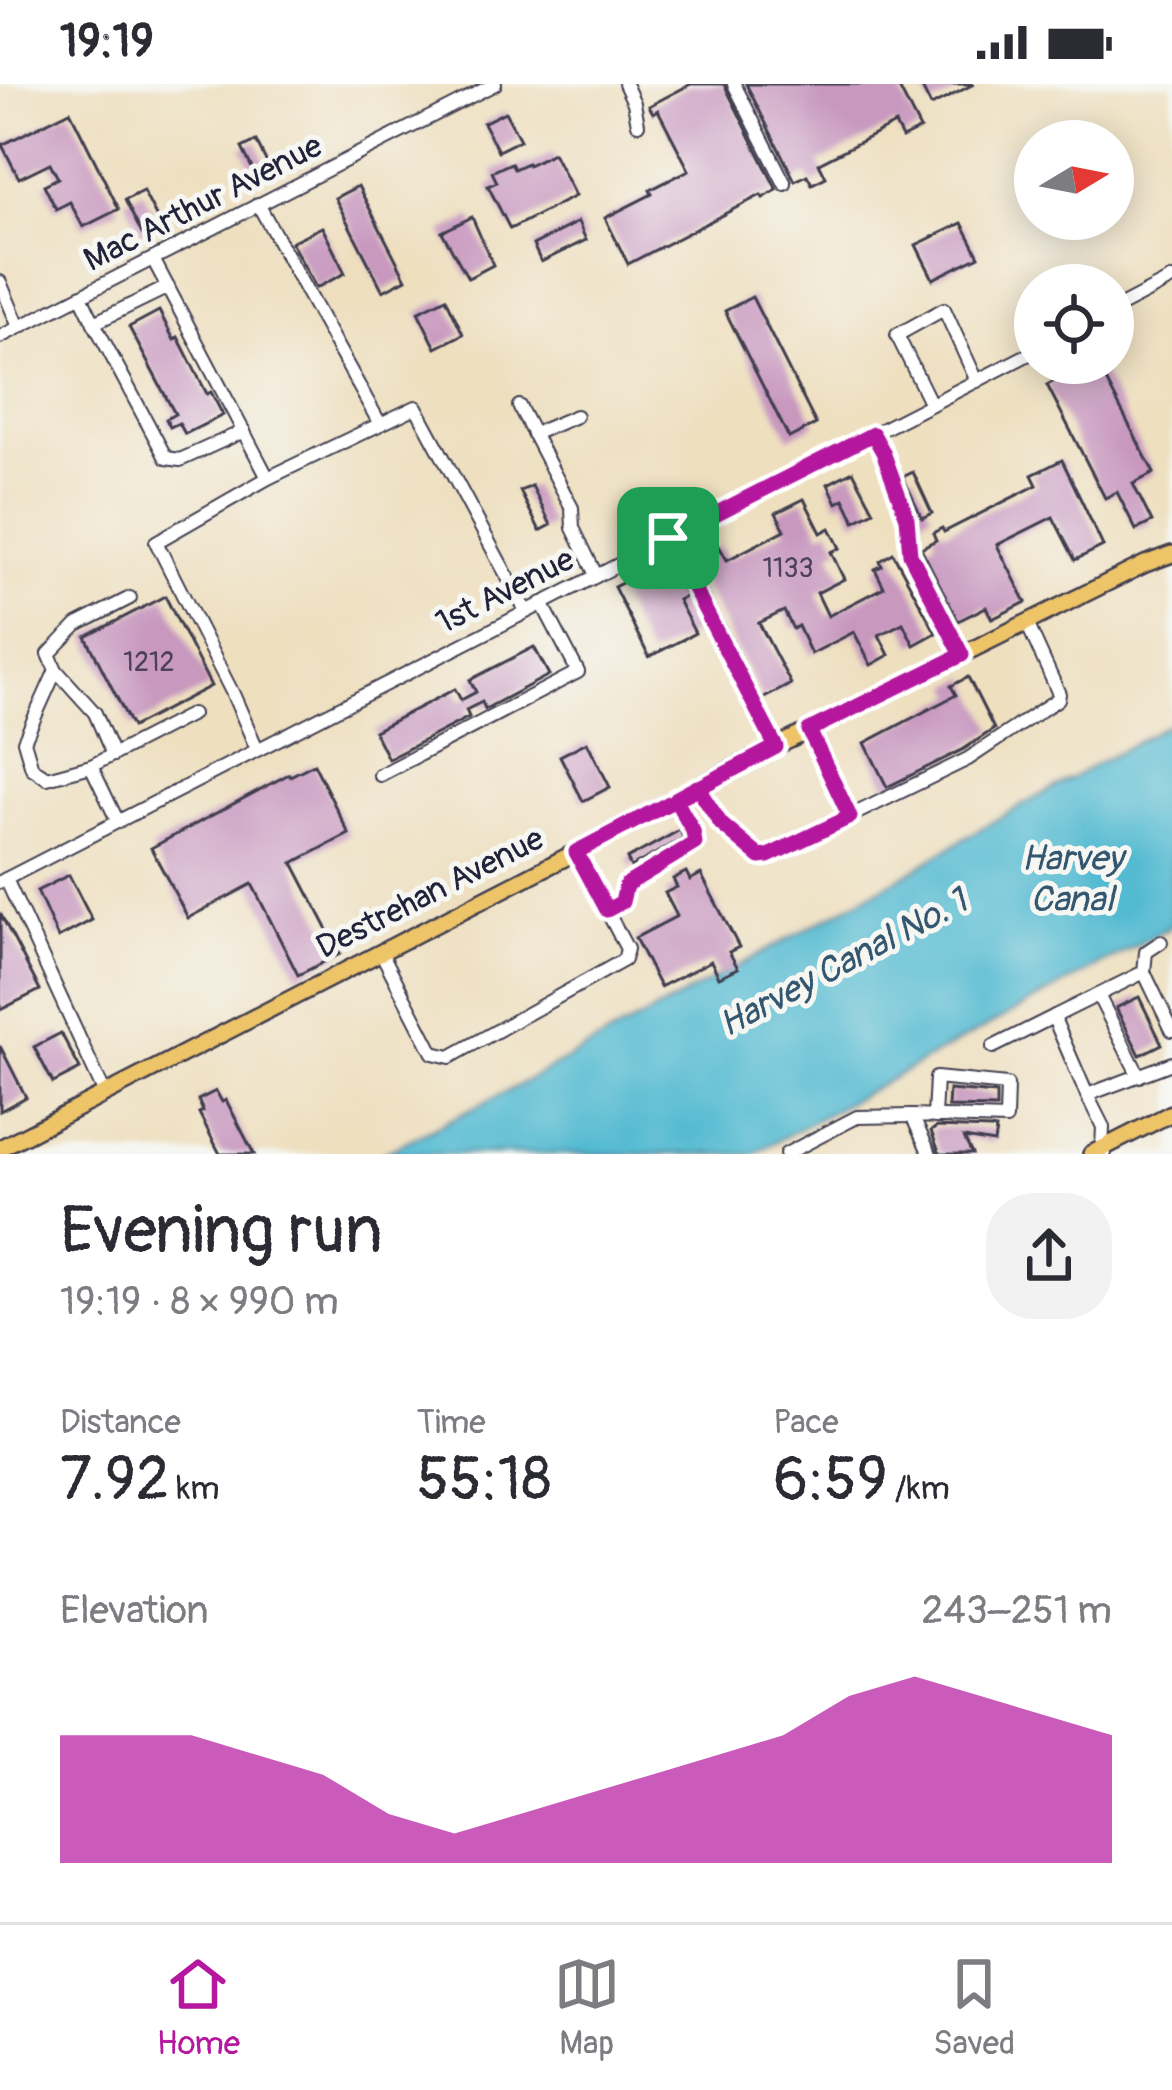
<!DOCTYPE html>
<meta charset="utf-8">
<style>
:root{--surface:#fff;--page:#f2f2f3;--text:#2b2b33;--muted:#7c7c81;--line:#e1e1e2;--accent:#b5179e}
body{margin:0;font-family:Pangolin,sans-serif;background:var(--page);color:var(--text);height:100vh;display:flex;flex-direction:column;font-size:45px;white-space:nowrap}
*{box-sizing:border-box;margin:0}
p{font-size:39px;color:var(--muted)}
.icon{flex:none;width:66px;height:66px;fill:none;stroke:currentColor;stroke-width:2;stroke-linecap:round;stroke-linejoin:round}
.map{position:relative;height:1070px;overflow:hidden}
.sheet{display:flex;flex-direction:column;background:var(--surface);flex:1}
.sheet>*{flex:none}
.needle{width:78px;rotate:80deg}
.buttons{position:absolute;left:1014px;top:36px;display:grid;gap:24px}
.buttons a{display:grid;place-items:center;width:120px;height:120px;border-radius:50%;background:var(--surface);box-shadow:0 6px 30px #0003;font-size:60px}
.pin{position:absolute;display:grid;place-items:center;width:102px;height:102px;color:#fff;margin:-51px;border-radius:24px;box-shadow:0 6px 18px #0006}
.round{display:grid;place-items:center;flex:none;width:126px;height:126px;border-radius:48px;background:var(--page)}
.summary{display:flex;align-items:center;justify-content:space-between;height:204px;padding:0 60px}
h1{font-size:66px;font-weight:600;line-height:90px}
.figures{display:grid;grid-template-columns:repeat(3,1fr);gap:18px;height:204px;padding:12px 60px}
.figures div{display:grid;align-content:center}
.figures b{font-size:60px;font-weight:600}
.figures small{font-size:33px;font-weight:400}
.figures p{font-size:33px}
.chart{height:336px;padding:24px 60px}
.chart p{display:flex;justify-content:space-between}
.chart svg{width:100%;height:216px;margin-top:12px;fill:var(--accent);opacity:.7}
.status{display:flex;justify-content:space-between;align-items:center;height:84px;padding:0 60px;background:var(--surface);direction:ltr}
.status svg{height:33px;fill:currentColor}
.tab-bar{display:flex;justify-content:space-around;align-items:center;height:168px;border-top:3px solid var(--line);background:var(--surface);font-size:33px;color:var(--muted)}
.tab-bar a{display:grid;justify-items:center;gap:6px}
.tab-bar .active{color:var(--accent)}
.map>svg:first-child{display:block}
</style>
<div class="status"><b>19:19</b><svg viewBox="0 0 49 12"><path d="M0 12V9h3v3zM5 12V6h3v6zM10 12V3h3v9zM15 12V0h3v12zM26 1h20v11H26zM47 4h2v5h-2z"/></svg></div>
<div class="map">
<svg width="1172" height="1070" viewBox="0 0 1172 1070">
<rect width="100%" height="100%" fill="#f6f6f2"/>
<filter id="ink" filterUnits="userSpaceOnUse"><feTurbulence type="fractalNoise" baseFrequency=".00833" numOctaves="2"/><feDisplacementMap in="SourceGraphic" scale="24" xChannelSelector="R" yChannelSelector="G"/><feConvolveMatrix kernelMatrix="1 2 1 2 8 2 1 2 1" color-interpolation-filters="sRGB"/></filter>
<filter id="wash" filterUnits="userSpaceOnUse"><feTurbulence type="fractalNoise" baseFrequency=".004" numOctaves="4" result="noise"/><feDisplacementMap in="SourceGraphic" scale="48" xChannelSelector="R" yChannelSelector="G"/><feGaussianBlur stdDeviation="2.7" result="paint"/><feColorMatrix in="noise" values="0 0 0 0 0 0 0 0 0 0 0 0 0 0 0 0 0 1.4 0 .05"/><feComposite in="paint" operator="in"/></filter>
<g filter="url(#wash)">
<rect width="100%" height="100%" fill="#eedfbf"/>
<polygon fill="#53bad1" stroke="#3a6e86" stroke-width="3" points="1167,641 1172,641 1172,842 753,1070 381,1070 510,1006 898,795 985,742"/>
<g id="blocks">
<g fill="#c898bf">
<polygon points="691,0 724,0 777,106 763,114 761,111 628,180 605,134 652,110 650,106 689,86 658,26 653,29 649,22"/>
<polygon points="746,0 897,0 920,45 902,54 895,40 819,79 826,93 812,100 807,91 795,97"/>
<polygon points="920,0 974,0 931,22"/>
<polygon points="70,27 119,125 83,143 70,118 56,125 44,101 58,94 50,79 19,94 2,61"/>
<polygon points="505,28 520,56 498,67 483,39"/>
<polygon points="256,57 271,87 257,94 242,64"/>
<polygon points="553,69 575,112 510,145 488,102 497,98 492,88 511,79 514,85 527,79 528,81"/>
<polygon points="358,102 406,195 383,207 335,114"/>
<polygon points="143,107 160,140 142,150 125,116"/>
<polygon points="472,133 493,181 468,194 442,148"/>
<polygon points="578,138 586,156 541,178 533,161"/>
<polygon points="962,139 979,172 933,195 916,161"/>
<polygon points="322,143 345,189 316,204 291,158"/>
<polygon points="752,213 816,340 789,354 725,227"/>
<polygon points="446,214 463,250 436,264 418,228"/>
<polygon points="159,227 174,256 178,253 207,310 211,308 223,331 185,350 179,339 170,343 166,335 175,330 129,243"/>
<polygon points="1090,279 1097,279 1154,389 1133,400 1152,438 1136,446 1117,408 1105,414 1047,301"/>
<polygon points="1062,376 1103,462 1075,476 1053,433 997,461 1026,518 992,535 986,523 958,537 921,464 936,456 933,449 942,444 944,448 1037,401 1032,391"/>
<polygon points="853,387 874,427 855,437 844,415 837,419 828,400"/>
<polygon points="913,388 932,429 922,434 903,393"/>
<polygon points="532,402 551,441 540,447 520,407"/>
<polygon points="804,415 821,449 830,444 840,464 831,468 844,495 817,509 828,532 884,503 875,485 882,482 880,477 893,469 936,549 914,561 903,539 879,551 889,571 871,581 854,548 811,570 798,542 793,545 784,527 759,539 791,600 762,615 691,477 719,462 727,476 785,446 776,429"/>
<polygon points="660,480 671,502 679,498 686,512 678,516 695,549 649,573 614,503"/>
<polygon points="165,512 211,602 132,643 86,553"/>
<polygon points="534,563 549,591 485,625 482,618 466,626 469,633 388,675 374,647 455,605 461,616 476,608 470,596"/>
<polygon points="968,593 994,645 964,665 887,703 865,659 956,611 951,602"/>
<polygon points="587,658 610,703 583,717 560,672"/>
<polygon points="314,680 349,750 293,779 331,852 333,851 340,870 298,891 252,800 188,834 151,764 289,690 290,692"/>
<polygon points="680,746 683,754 631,783 627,775"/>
<polygon points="686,788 690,796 701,790 739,863 729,868 738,884 719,893 711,877 660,903 635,854 677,832 665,809 677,803 673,795"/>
<polygon points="69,791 92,836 58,854 37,807"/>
<polygon points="0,829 40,906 0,926"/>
<polygon points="1139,913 1162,960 1140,971 1116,924"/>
<polygon points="61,949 80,985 53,999 34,963"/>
<polygon points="0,962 26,1013 0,1027"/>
<polygon points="949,1006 996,1010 996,1024 948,1023"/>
<polygon points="216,1007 222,1018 226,1016 254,1070 220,1070 199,1029 203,1027 198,1016"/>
<polygon points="937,1043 990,1045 996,1046 994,1059 964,1054 972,1070 940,1070 931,1047"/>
</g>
</g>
</g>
<g filter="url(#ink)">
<use href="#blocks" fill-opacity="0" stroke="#413e4f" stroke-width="3"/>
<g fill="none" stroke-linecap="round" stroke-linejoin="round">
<g stroke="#413e4f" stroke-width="16">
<g id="minor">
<polyline points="625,0 634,19 638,40"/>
<polyline points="734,0 785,100"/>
<polyline points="258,120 380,340"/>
<polyline points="153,175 268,394"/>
<polyline points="0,198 19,243"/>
<polyline points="81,212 94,239 168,203"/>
<polyline points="1113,226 1172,195"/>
<polyline points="94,239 166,374 180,376 244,347"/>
<polyline points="0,253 495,0"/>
<polyline points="931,320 897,251 944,225 977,297"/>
<polyline points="519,322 572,424 573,444 596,491"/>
<polyline points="533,350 576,332"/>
<polyline points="873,350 883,368 907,434 910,470 962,571"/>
<polyline points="668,454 775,663"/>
<polyline points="56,586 24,657 32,684 47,694 91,682"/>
<polyline points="809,646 850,733"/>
<polyline points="257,665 233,610 156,458 268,394 416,323 526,527"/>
<polyline points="113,671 95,629 56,586 49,570 77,541 130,514"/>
<polyline points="380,691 578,588 542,519"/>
<polyline points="697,703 721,741 760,773 768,772 968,675 1058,615 1059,610 1027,539"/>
<polyline points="118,738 91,682 192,630"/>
<polyline points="6,795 105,1010"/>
<polyline points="0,798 1035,267"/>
<polyline points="606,826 622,818 626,801 695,759 693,747 675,715"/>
<polyline points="381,868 433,969 450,973 624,876 627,865 576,768"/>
<polyline points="1144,888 1146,868 1161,858"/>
<polyline points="1098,911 1139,992"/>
<polyline points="993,963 1055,932"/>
<polyline points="1087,1011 1056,939 1055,932 1144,888 1172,946"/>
<polyline points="1105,1069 1102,1064 1103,1043 1087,1011 1172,979"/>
<polyline points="786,1070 857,1033 912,1032"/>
<polyline points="930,1070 912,1032 1006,1035 1007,1001 936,994 934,1033"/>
</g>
</g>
<g stroke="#413e4f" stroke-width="20">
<g id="major">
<polyline points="0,1064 576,768 727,687 1145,480 1172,470"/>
<polyline points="1091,1070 1172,1029"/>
</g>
</g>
<use href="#minor" stroke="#fff" stroke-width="12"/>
<use href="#major" stroke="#eec469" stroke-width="15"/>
</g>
</g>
<g fill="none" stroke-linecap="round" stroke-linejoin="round" filter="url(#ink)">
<g stroke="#fff" stroke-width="24">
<polyline id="route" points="668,454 776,663 576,768 607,826 622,818 626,801 695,759 693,747 675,715 697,703 721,740 760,773 768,772 850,733 809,646 962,571 910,470 907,434 883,368 873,350 668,454"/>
</g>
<use href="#route" stroke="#b5179e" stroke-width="15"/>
</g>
<g text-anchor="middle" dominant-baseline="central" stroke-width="10" stroke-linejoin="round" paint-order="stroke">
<g font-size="27" fill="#4c405c">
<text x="788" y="484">1133</text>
<text x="149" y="578">1212</text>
</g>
<g font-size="33" fill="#22223b" stroke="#f6f6f2">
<text transform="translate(203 119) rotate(-27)">Mac Arthur Avenue</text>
<text transform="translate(505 507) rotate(-27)">1st Avenue</text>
<text transform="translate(430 809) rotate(-27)">Destrehan Avenue</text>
</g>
<g font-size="36" font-style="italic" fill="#335770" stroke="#f6f6f2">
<text x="1072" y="774">Harvey<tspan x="1072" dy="41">Canal</tspan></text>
<text transform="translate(843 879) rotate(-28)">Harvey Canal No. 1</text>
</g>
</g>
</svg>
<div class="buttons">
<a><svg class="needle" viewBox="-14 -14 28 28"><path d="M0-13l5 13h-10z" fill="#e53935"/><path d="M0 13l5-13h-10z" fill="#7c7c81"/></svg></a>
<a><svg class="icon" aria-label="locate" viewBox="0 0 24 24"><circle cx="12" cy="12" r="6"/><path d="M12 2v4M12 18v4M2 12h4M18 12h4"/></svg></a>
</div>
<div class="pin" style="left:668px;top:454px;background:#1e9e55"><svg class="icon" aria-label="arrive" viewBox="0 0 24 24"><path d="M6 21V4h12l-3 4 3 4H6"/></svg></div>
</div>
<section class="sheet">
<div class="summary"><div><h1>Evening run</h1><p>19:19 · 8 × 990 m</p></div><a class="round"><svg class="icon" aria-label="share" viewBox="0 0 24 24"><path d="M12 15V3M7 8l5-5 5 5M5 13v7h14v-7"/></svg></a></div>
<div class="figures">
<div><p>Distance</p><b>7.92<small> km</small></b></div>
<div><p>Time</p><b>55:18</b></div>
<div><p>Pace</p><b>6:59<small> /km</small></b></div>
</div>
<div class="chart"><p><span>Elevation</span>243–251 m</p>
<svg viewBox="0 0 160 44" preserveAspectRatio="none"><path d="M0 44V18L10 18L20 18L30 22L40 26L50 34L60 38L70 34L80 30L90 26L100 22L110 18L120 10L130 6L140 10L150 14L160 18V44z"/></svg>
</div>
</section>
<nav class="tab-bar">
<a class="active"><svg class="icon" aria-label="home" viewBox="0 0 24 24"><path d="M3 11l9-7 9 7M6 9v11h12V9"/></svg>Home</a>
<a><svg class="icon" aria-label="map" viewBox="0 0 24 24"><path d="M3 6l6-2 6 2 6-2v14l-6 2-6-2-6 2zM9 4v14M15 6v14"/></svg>Map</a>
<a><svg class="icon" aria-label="saved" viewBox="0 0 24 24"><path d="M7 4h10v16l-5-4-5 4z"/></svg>Saved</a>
</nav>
